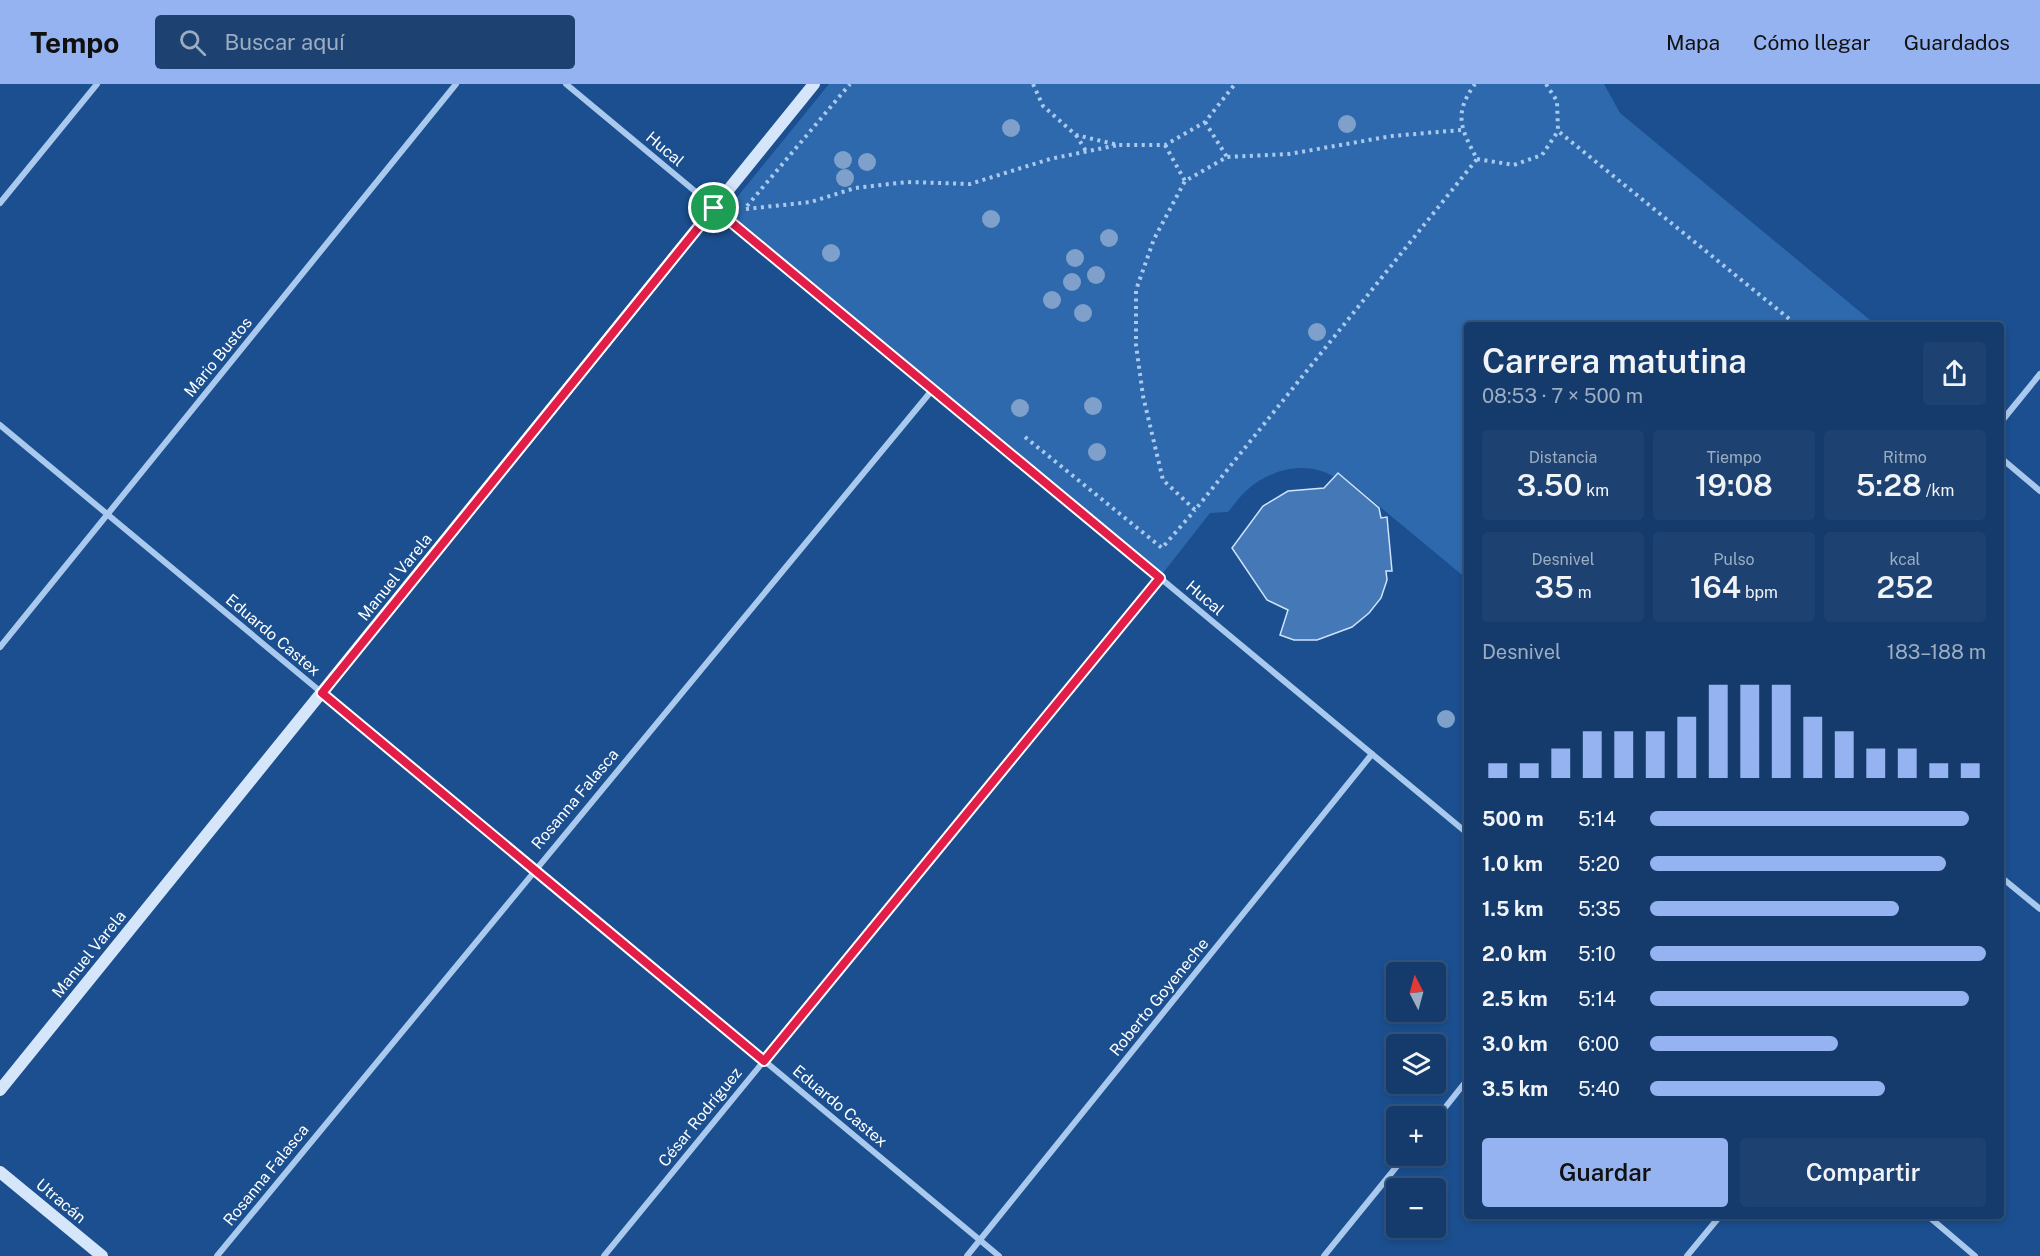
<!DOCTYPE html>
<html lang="es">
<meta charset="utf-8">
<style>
:root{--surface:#143b6b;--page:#1d4271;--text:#f1f3f6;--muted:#9dadc1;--line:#33557e;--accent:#95b2f1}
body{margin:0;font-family:"Public Sans",sans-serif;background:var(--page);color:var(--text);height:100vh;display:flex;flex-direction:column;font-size:22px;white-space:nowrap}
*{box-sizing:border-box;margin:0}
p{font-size:20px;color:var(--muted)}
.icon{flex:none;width:33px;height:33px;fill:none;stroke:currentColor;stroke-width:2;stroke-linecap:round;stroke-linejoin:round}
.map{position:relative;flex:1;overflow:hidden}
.panel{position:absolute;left:1464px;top:238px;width:540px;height:897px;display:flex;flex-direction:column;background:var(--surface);border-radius:6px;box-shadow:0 3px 9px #0003,0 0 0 2px var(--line)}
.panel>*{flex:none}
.needle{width:39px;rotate:354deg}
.tools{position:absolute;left:1386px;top:878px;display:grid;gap:12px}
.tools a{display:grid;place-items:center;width:60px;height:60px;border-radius:6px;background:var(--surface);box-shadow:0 3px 9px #0003,0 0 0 2px var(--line);font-size:30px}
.pin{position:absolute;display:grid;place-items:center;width:51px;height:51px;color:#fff;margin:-26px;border:3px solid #fff;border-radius:50%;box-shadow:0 2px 6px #0007}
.round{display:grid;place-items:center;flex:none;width:63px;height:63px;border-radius:6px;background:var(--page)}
.summary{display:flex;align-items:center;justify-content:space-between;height:102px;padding:0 18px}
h1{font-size:33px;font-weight:600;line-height:45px}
.metrics{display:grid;grid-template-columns:repeat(3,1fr);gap:9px;height:102px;padding:6px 18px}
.metrics div{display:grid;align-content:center;border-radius:6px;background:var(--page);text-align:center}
.metrics b{font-size:30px;font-weight:600}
.metrics small{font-size:16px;font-weight:400}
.metrics p{font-size:16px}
.chart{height:168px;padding:12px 18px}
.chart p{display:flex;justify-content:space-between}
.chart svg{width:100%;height:108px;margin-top:6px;stroke:var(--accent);stroke-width:6}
.primary-button{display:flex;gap:12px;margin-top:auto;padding:12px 18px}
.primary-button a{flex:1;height:69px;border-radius:6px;background:var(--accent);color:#111;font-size:24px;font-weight:600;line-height:69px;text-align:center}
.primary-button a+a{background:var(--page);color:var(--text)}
ul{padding:0 18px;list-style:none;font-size:20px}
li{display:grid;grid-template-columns:96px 72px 1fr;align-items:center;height:45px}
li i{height:15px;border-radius:8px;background:var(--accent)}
header{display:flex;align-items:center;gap:36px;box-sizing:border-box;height:84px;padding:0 30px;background:var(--accent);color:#111}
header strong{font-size:28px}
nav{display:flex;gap:33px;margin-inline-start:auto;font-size:21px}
.search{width:420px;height:54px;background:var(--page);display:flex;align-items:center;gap:15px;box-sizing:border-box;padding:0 21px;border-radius:6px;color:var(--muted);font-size:22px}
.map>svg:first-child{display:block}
</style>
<header>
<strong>Tempo</strong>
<div class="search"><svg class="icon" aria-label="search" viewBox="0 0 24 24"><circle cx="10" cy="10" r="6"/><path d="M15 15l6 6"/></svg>Buscar aquí</div>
<nav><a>Mapa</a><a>Cómo llegar</a><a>Guardados</a></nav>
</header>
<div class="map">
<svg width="2040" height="1172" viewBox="0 0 2040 1172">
<rect width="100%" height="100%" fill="#1b4f8f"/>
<path fill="#2e69ad" d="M829,0H1604L1620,29L1876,241L1467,242V495L1338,388L1334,393C1308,376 1270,385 1247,406C1240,412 1234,421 1228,428L1210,429L1163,489L725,128Z"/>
<polygon fill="#4478b7" stroke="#cfe3fa" stroke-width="1.5" points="1338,389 1379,424 1381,434 1387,433 1392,487 1386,487 1387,496 1381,514 1369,529 1352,543 1317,556 1294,556 1280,551 1288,526 1267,516 1232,464 1263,422 1288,407 1324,404"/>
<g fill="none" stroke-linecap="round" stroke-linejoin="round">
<g stroke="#a9c9ee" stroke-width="4" stroke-dasharray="3 4.5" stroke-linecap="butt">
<polyline points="1033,0 1043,22 1076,51 1118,61 1165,61 1205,38 1235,0"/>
<polyline points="1546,0 1557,17 1558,47 1798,242"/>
<polyline points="1205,38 1227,73"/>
<path d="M1461,46L1392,52L1289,70L1227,73L1185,97L1154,155L1136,206V261L1143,312L1163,396L1195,426L1477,75C1461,45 1453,30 1475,0"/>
<polyline points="1076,51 1086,67"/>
<polyline points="1165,61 1185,97"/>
<polyline points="1477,75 1514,81 1542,71 1558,47"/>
<polyline points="747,122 850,0"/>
<polyline points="746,125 811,118 855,104 907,98 970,100 1050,75 1118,61"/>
<polyline points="1025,353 1162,464 1195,426"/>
</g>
<g stroke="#a9c9ee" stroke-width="6">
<polyline points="566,0 1467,749"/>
<polyline points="0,119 97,0"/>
<polyline points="2001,338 2040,290"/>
<polyline points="0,341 999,1172"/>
<polyline points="2001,374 2040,407"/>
<polyline points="0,563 456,0"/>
<polyline points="2001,793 2040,825"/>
<polyline points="1436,1035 1467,996"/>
<polyline points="1928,1132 1975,1172"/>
<polyline points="217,1172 933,305"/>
<polyline points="604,1172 1160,494"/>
<polyline points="967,1172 1372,670"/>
<polyline points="1324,1172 1406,1071"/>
<polyline points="1687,1172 1720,1132"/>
</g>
<g stroke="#d6e6fa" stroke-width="12">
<polyline points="0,1006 814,0"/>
<polyline points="0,1088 102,1172"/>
</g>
</g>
<g fill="#7ea0ca">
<circle cx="1347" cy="40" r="9"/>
<circle cx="1011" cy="44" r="9"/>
<circle cx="843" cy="76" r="9"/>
<circle cx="867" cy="78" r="9"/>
<circle cx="845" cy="94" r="9"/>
<circle cx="991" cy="135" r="9"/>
<circle cx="1109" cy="154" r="9"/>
<circle cx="831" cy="169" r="9"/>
<circle cx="1075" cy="174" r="9"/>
<circle cx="1096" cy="191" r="9"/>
<circle cx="1072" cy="198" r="9"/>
<circle cx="1052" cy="216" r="9"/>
<circle cx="1083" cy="229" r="9"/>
<circle cx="1317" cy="248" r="9"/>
<circle cx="1093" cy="322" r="9"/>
<circle cx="1020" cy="324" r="9"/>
<circle cx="1097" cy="368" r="9"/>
<circle cx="1446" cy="635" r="9"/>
</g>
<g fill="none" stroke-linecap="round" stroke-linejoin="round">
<g stroke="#fff" stroke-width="12">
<polygon id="route" points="714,124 1160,494 764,977 322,609"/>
</g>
<use href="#route" stroke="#e11d48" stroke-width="8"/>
</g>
<g text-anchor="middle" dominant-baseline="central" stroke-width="4.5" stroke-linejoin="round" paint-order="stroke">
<g font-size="16" fill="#fff" stroke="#1b4f8f">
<text transform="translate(665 65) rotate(40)">Hucal</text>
<text transform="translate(218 273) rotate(-51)">Mario Bustos</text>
<text transform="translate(395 493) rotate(-51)">Manuel Varela</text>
<text transform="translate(1205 514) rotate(40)">Hucal</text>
<text transform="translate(273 551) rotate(40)">Eduardo Castex</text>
<text transform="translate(575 715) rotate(-50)">Rosanna Falasca</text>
<text transform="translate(89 870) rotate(-51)">Manuel Varela</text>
<text transform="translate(1159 913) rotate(-51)">Roberto Goyeneche</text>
<text transform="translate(840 1022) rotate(40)">Eduardo Castex</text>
<text transform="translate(700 1033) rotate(-51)">César Rodríguez</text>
<text transform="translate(266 1091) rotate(-51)">Rosanna Falasca</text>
<text transform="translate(61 1117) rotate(40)">Utracán</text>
</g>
</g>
</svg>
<div class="tools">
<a><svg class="needle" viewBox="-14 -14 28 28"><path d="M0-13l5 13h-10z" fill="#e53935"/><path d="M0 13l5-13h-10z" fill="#9dadc1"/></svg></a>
<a><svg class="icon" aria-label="layers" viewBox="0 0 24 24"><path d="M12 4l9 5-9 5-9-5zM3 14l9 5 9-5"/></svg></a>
<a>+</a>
<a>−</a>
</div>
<div class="pin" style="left:714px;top:124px;background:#1e9e55"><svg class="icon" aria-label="arrive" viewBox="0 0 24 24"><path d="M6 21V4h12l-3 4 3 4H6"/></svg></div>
<section class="panel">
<div class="summary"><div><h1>Carrera matutina</h1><p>08:53 · 7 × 500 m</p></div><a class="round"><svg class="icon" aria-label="share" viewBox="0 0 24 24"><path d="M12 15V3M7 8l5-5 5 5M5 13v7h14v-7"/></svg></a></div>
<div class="metrics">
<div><p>Distancia</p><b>3.50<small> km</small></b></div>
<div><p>Tiempo</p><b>19:08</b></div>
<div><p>Ritmo</p><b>5:28<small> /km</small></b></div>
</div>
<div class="metrics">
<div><p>Desnivel</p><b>35<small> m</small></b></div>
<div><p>Pulso</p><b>164<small> bpm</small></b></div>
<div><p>kcal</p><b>252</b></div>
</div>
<div class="chart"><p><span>Desnivel</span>183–188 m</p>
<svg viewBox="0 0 160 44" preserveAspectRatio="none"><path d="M5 44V38M15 44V38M25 44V32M35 44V25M45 44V25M55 44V25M65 44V19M75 44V6M85 44V6M95 44V6M105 44V19M115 44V25M125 44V32M135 44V32M145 44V38M155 44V38"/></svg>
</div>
<ul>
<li><b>500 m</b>5:14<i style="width:95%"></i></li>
<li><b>1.0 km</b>5:20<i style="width:88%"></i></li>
<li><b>1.5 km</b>5:35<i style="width:74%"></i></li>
<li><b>2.0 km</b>5:10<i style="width:100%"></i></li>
<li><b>2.5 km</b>5:14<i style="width:95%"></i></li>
<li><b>3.0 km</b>6:00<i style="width:56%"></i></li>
<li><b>3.5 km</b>5:40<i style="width:70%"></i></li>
</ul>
<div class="primary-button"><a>Guardar</a><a>Compartir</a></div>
</section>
</div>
